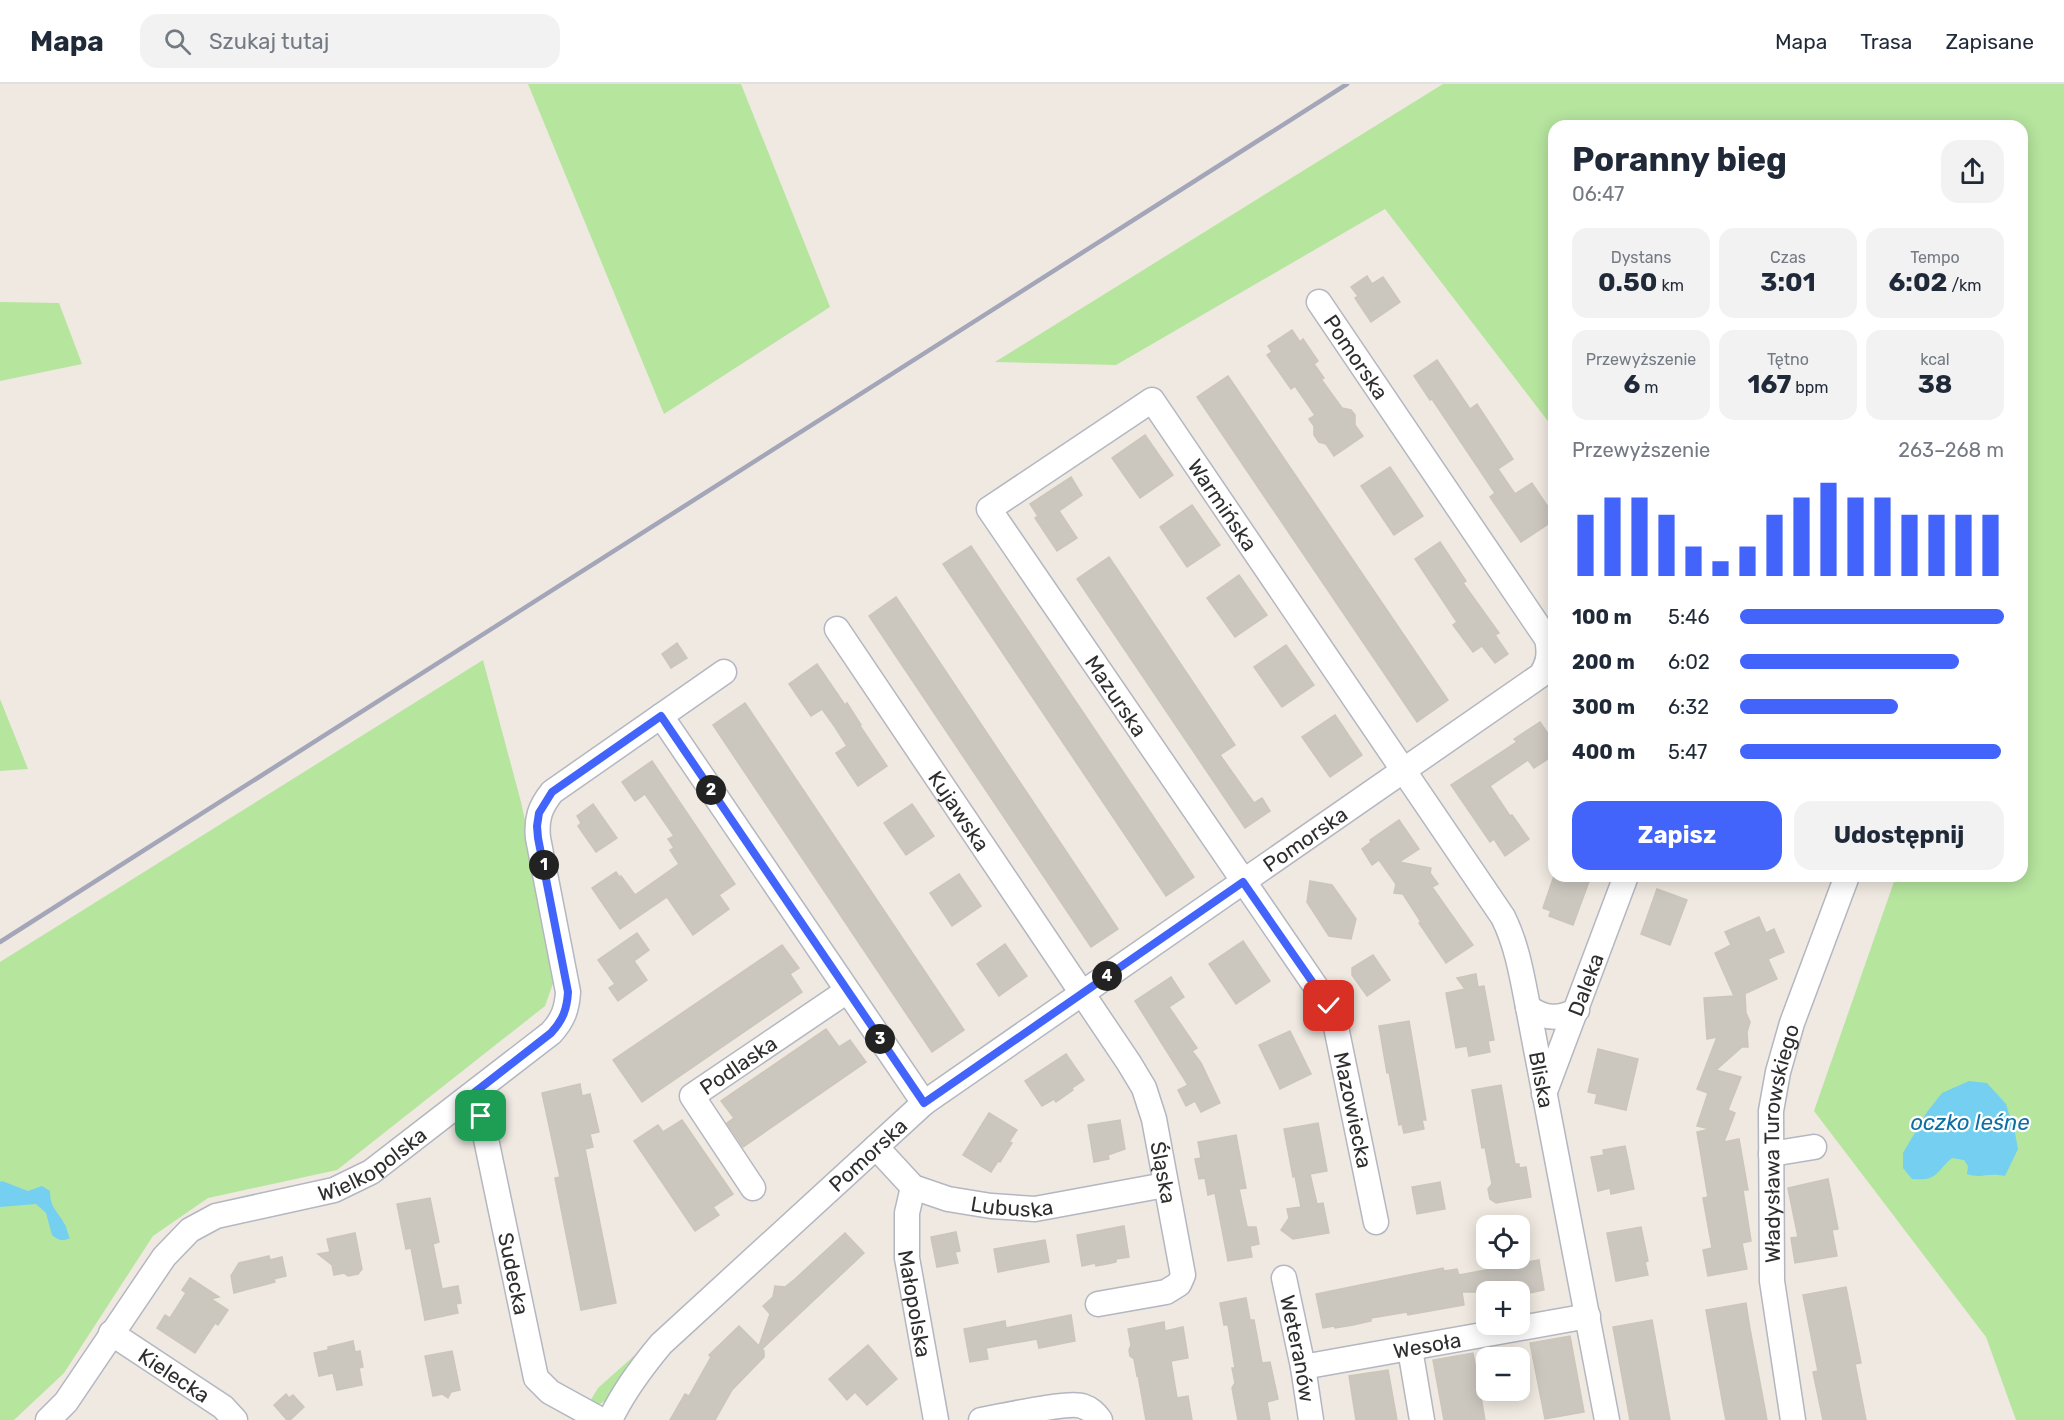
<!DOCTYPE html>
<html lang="pl">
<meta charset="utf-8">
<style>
:root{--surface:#fff;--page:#f2f2f3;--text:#1f2937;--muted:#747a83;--line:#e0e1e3;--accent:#4264fb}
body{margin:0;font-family:Rubik,sans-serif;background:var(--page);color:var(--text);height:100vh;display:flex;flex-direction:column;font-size:22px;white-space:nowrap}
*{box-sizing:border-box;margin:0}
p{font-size:20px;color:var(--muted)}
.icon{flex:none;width:33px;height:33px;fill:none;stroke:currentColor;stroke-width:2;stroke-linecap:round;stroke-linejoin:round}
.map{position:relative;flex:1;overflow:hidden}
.drawer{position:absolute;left:1548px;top:36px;width:480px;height:762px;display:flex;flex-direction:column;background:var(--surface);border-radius:18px;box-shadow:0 3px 15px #0003}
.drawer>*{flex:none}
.buttons{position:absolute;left:1476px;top:1131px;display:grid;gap:12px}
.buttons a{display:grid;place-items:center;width:54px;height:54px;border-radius:12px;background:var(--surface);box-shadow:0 3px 15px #0003;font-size:30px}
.pin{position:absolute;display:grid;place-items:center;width:51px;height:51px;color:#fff;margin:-26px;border-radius:12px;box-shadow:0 3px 9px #0006}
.km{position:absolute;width:30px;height:30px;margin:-15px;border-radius:50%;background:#222;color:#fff;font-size:16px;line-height:30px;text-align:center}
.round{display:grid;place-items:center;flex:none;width:63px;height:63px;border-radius:18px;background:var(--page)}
.head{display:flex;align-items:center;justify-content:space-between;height:102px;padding:0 24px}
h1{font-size:33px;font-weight:700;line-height:45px}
.metrics{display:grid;grid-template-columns:repeat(3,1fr);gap:9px;height:102px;padding:6px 24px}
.metrics div{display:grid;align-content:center;border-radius:15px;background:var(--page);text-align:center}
.metrics b{font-size:26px;font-weight:700}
.metrics small{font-size:16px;font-weight:400}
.metrics p{font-size:16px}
.chart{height:168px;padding:12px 24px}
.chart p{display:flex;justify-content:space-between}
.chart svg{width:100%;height:108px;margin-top:6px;stroke:var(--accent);stroke-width:6}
.primary-button{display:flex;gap:12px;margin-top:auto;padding:12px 24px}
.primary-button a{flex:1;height:69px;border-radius:18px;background:var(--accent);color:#fff;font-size:24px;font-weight:700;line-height:69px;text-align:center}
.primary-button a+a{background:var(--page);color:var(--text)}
ul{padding:0 24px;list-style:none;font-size:20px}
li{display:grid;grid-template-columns:96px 72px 1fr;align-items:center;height:45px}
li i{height:15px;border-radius:8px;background:var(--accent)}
header{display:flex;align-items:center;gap:36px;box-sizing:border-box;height:84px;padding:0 30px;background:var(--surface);border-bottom:2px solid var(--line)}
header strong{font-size:28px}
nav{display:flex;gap:33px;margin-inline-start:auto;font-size:21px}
.search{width:420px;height:54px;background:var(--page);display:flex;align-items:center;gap:15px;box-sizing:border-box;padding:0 21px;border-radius:18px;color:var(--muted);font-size:22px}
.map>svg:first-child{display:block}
</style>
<header>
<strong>Mapa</strong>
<div class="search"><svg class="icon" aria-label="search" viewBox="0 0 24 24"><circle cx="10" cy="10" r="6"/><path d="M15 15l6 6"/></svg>Szukaj tutaj</div>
<nav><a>Mapa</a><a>Trasa</a><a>Zapisane</a></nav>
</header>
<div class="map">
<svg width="2064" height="1336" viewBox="0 0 2064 1336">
<rect width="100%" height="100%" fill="#efe9e1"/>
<g fill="#b6e59e">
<polygon points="528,0 741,0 830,223 664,330"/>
<polygon points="1443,0 2064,0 2064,1336 2016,1336 1986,1253 1814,1027 1896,792 2022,792 2022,42 1554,42 1554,345 1385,125 1116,281 995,278"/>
<polygon points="0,218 59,219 82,280 0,297"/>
<polygon points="483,576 521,718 557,888 545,922 337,1086 208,1114 153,1152 64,1289 14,1336 0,1336 0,878"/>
<polygon points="0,615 28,685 0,687"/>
<polygon points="644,1263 608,1315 600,1320 589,1319 598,1304"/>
</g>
<g fill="#75cff0">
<path d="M1969,997L1987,999L2006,1020L2015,1049L2018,1065L2005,1092C1987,1088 1983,1095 1967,1090L1968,1082L1964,1076L1952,1074C1934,1089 1939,1097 1912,1095L1903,1084V1069L1927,1028L1942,1009Z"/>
<path d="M2,1097L28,1107L42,1102L50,1107C50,1124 57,1126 64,1139C67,1143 67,1149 70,1154C62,1158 58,1156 52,1151L46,1129L36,1120L0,1123V1098Z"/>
</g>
<g fill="#cbc7bf" stroke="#cbc5ba" stroke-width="1.5">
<polygon points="1367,192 1372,200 1383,193 1400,218 1371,238 1355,214 1358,212 1351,203"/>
<polygon points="1292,246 1300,258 1303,255 1318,277 1314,280 1324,294 1321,295 1342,324 1351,326 1355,331 1355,341 1363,352 1334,372 1326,360 1319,358 1314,351 1314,342 1309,335 1315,331 1295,302 1291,305 1267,271 1272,268 1268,262"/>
<polygon points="1437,276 1470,325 1477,320 1513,375 1498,385 1515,410 1532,399 1554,432 1554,436 1521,458 1490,413 1495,409 1432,315 1430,316 1414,292"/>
<polygon points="1228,292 1448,616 1417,638 1197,313"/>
<polygon points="1145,351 1173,391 1140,414 1112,374"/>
<polygon points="1390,383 1423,432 1394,451 1361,402"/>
<polygon points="1071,393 1082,411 1059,427 1077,454 1057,467 1035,434 1038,432 1030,420"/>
<polygon points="1192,421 1220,461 1187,483 1160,443"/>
<polygon points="1440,458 1466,497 1463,499 1499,549 1495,551 1508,570 1495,579 1482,562 1473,568 1453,541 1457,538 1415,475"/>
<polygon points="971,462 1194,793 1166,812 943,480"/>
<polygon points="1109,473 1235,661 1220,671 1254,719 1262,714 1270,727 1245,744 1077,495"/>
<polygon points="1239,491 1267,531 1235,553 1207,514"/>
<polygon points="896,513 1118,845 1091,863 869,532"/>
<polygon points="677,559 687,574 671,584 662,570"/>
<polygon points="1286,561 1314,601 1282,623 1254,583"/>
<polygon points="817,580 845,621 847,619 861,641 860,642 887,682 858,702 836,669 847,662 835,643 822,625 811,632 789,600"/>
<polygon points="745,619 964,946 932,968 713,641"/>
<polygon points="1335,631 1362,671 1330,693 1302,653"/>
<polygon points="1540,638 1554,659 1554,671 1534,684 1528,676 1490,702 1510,732 1512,731 1529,755 1505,772 1494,755 1490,758 1451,701 1517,658 1514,655"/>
<polygon points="652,677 735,800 719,811 729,825 693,851 667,813 620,845 592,804 616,788 620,794 621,792 635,811 679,780 670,766 674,764 668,755 674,752 645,710 635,717 622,698"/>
<polygon points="593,720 617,754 596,768 578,742 581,739 577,732"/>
<polygon points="912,720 934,752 906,771 884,739"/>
<polygon points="1399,736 1419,765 1399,778 1431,784 1430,789 1438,800 1432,803 1473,861 1446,879 1419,839 1421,838 1403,810 1394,809 1396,800 1379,776 1372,781 1362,765 1371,758 1370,756"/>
<polygon points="959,790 981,822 952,842 930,809"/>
<polygon points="1554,792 1591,792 1573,841 1549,832 1551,827 1543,824"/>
<polygon points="1310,797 1332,801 1356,835 1351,855 1329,852 1307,818"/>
<polygon points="1657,805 1687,816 1670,861 1641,850"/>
<polygon points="1759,833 1766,849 1774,845 1784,868 1768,875 1777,895 1742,911 1745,911 1746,929 1750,938 1747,948 1748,963 1742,963 1716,986 1741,993 1728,1026 1735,1029 1724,1058 1739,1055 1748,1106 1743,1106 1751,1157 1742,1159 1747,1185 1708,1192 1703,1166 1712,1164 1703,1114 1708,1113 1697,1048 1710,1045 1697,1042 1708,1009 1697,1005 1717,953 1707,955 1704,914 1734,912 1715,869 1731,861 1725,848"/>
<polygon points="637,849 649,866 634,877 647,896 618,917 609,904 615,900 598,876"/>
<polygon points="1243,857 1270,897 1236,920 1209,880"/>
<polygon points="1005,860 1027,892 999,912 977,880"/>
<polygon points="782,861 799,884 790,890 802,908 642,1018 613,976"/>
<polygon points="1373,871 1390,896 1367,912 1352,891 1352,884"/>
<polygon points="1476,890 1478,903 1484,902 1494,956 1488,957 1490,968 1469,972 1467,962 1456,964 1446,909 1465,905 1457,894"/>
<polygon points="1171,893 1184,913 1169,923 1197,964 1192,967 1201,979 1220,1019 1201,1028 1195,1017 1186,1022 1178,1006 1188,1001 1135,917"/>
<polygon points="1409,937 1426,1036 1422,1036 1424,1045 1404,1049 1402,1040 1399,1041 1389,988 1387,989 1379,942"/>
<polygon points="826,945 839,963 850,956 866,978 743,1063 727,1039 734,1034 721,1017"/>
<polygon points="1290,947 1311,990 1280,1005 1259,961"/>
<polygon points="1598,965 1638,975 1626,1026 1595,1019 1597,1010 1588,1008"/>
<polygon points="1066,970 1084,996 1072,1004 1073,1006 1056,1018 1054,1015 1042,1022 1025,997"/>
<polygon points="580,1000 582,1012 590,1010 599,1048 590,1050 593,1063 585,1065 616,1219 581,1226 555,1094 560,1093 542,1009"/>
<polygon points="1501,1001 1515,1080 1519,1080 1519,1084 1526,1083 1531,1113 1496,1119 1490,1115 1488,1105 1492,1100 1485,1063 1482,1064 1472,1006"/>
<polygon points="989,1029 1017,1046 1009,1058 1012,1059 1000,1078 998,1077 991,1088 963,1071"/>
<polygon points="682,1036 733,1110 713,1123 719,1131 695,1147 634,1057 658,1041 663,1048"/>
<polygon points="1120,1036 1125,1065 1108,1071 1109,1075 1094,1078 1088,1041"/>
<polygon points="1318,1039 1327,1087 1310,1090 1317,1120 1323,1119 1329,1149 1293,1155 1281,1146 1289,1134 1287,1125 1301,1123 1295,1092 1293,1093 1284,1045"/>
<polygon points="1236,1051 1246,1104 1239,1105 1247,1143 1256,1143 1259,1160 1250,1162 1252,1173 1228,1177 1215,1109 1208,1111 1205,1094 1199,1095 1195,1075 1201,1074 1198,1058"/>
<polygon points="1625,1062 1634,1105 1611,1110 1610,1104 1598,1107 1591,1073 1604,1071 1603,1066"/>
<polygon points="1828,1095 1838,1145 1832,1146 1837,1172 1795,1179 1791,1154 1798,1153 1788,1104"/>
<polygon points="1440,1098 1445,1125 1417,1130 1412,1103"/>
<polygon points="430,1114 439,1158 433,1160 442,1205 458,1202 461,1219 456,1220 458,1229 425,1236 411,1164 406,1165 397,1120"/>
<polygon points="1124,1142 1129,1173 1116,1175 1116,1178 1107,1180 1096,1182 1095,1179 1082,1182 1077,1151"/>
<polygon points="1641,1143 1648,1177 1645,1178 1648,1191 1616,1197 1607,1149"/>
<polygon points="956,1148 960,1167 955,1168 958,1179 937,1183 931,1153"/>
<polygon points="355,1149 362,1185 358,1190 348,1192 344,1189 334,1191 332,1181 318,1170 330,1168 327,1155"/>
<polygon points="845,1149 864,1169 762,1265 764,1267 764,1273 732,1306 715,1336 670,1336 685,1310 689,1312 711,1273 709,1271 739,1242 759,1262 770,1230 763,1222 773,1213 775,1202 785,1203 795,1195"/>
<polygon points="1045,1156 1049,1178 998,1188 994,1165"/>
<polygon points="269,1172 270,1176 282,1173 286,1192 274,1195 275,1198 234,1209 231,1192 239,1179"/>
<polygon points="1539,1176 1544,1206 1520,1211 1520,1208 1462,1208 1464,1221 1408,1231 1407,1228 1371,1234 1371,1237 1353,1241 1335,1244 1334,1242 1323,1244 1316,1210 1443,1184 1444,1187 1457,1185 1459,1191"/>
<polygon points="190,1194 219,1213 211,1215 228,1226 218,1241 215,1239 195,1269 157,1244 165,1231 170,1234 186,1209 182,1206"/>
<polygon points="1846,1203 1861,1279 1855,1280 1866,1336 1823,1336 1813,1288 1818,1287 1803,1211"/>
<polygon points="1246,1214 1250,1236 1254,1236 1262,1279 1270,1278 1278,1315 1267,1318 1270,1336 1238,1336 1232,1304 1235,1299 1232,1284 1235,1284 1228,1241 1224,1241 1220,1219"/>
<polygon points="1746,1219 1750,1245 1767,1336 1726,1336 1723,1321 1706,1226"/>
<polygon points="1071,1231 1075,1257 1039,1264 1037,1255 986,1264 988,1275 970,1278 964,1245 1005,1237 1006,1244"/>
<polygon points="1652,1236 1670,1336 1630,1336 1613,1243"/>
<polygon points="1164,1238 1165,1247 1183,1243 1188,1274 1171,1277 1177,1314 1188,1312 1192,1336 1146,1336 1138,1291 1137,1292 1134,1275 1130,1272 1129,1266 1131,1261 1128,1245"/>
<polygon points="1570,1252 1584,1328 1545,1335 1530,1259"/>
<polygon points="353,1257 355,1268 360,1267 363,1283 359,1284 362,1301 337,1306 333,1289 319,1292 314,1269 328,1266 328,1263"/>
<polygon points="868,1261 897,1295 867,1321 855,1308 847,1316 829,1295"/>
<polygon points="452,1267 460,1306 451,1308 448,1314 442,1310 433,1312 425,1272"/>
<polygon points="1473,1269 1485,1336 1444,1336 1433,1276"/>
<polygon points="1388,1286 1397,1336 1356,1336 1349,1292"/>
<polygon points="286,1310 289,1314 293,1311 304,1323 290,1336 287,1336 274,1321"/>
</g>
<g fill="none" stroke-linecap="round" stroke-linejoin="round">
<g stroke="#b4b7c1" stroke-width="27">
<g id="street">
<path id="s1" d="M837,545L1129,979L1144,1004L1154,1035L1183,1191L1179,1200L1166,1208L1098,1220"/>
<polyline points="661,632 924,1019"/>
<path d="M1528,923C1544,935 1559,936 1577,926"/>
<path id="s2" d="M1544,1010L1626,792"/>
<path id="s3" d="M470,1012L477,1022L481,1031L536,1294L550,1308L601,1336"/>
<path id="s4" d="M876,1063L913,1103L948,1115L991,1122L1035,1125L1165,1101"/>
<polyline points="1771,1070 1814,1063"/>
<path id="s5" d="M913,1103L907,1129V1174L936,1336"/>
<path id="s6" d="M753,1104L692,1012L847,907"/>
<path id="s7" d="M1376,1138L1335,938L1329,922L989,425L1152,316L1503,833C1517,861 1522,892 1528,923L1607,1336"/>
<path id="s8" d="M1284,1194L1303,1283L1311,1336"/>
<path id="s9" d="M111,1249L223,1323L235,1336"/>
<polyline points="1410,1265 1422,1336"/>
<path id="s10" d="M1303,1283L1588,1232"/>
<path id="s11" d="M48,1336L66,1318L164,1173L190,1146L216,1132L334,1106L371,1088L551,949C563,936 567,925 568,908L538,754C536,735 540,723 552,708L724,588"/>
<path id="s12" d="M610,1336C623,1308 641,1284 661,1260L924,1019L1541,591C1549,579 1550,569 1547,555L1319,218"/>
<path d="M981,1336C999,1333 1069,1317 1082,1322C1091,1325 1095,1329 1100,1336"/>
<path id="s13" d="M1793,1336L1772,1197L1771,1027L1778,988L1792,939L1847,792"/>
</g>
</g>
<use href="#street" stroke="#fff" stroke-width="24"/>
<polyline stroke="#a3a6b8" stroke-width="4.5" points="0,858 1347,0"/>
</g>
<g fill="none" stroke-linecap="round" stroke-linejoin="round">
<g stroke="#fff" stroke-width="12">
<path id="route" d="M481,1032L477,1022L470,1012L551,949C563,936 567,925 568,908L538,754L537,742L539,729L552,708L661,632L924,1019L1243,798L1329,922"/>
</g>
<use href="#route" stroke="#4264fb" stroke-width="8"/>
</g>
<g text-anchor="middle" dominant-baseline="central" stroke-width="4.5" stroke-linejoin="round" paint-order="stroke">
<g font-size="21" fill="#2e2e2e" stroke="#fff">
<text transform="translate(1356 273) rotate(56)">Pomorska</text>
<text stroke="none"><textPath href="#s7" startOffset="1146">Warmińska</textPath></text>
<text transform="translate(1116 612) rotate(56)">Mazurska</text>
<text stroke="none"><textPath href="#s1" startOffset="219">Kujawska</textPath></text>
<text stroke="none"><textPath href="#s12" startOffset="912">Pomorska</textPath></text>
<text stroke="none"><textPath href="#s2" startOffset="117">Daleka</textPath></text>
<text stroke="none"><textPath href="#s6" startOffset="166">Podlaska</textPath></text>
<text stroke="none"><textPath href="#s7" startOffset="1812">Bliska</textPath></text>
<text transform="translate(1353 1026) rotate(78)">Mazowiecka</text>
<text stroke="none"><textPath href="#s13" startOffset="279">Władysława Turowskiego</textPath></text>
<text stroke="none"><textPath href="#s12" startOffset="372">Pomorska</textPath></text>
<text stroke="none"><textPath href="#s11" startOffset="434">Wielkopolska</textPath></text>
<text stroke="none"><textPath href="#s1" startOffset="639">Śląska</textPath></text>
<text stroke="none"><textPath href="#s4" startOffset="156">Lubuska</textPath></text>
<text stroke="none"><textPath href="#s3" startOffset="184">Sudecka</textPath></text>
<text stroke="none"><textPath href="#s5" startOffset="118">Małopolska</textPath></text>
<text stroke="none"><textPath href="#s10" startOffset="126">Wesoła</textPath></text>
<text stroke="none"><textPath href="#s8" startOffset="72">Weteranów</textPath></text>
<text stroke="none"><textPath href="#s9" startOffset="76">Kielecka</textPath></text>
</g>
<g font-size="22" font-style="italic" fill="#0d6fa3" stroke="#fff">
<text x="1970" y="1038">oczko leśne</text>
</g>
</g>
</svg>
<div class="buttons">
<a><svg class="icon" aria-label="locate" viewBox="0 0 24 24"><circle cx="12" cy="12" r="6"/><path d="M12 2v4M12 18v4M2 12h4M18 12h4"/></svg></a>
<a>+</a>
<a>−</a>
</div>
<div class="pin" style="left:481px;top:1032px;background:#1e9e55"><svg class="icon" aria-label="arrive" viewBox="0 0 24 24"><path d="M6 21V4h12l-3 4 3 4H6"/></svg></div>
<div class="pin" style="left:1329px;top:922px;background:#d93025"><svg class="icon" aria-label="check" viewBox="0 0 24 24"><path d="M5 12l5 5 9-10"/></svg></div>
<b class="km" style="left:544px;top:781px">1</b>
<b class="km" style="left:711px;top:706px">2</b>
<b class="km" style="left:880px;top:955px">3</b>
<b class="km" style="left:1107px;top:892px">4</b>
<section class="drawer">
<div class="head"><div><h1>Poranny bieg</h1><p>06:47</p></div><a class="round"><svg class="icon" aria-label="share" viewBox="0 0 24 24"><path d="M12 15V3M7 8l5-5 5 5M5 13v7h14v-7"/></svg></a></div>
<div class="metrics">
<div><p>Dystans</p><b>0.50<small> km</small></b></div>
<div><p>Czas</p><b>3:01</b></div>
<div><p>Tempo</p><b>6:02<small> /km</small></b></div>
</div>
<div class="metrics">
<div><p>Przewyższenie</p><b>6<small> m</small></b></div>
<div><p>Tętno</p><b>167<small> bpm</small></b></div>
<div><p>kcal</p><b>38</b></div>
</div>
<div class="chart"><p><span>Przewyższenie</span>263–268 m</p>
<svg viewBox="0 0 160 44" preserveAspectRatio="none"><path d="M5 44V19M15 44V12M25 44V12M35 44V19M45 44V32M55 44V38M65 44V32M75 44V19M85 44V12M95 44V6M105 44V12M115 44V12M125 44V19M135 44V19M145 44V19M155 44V19"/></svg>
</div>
<ul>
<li><b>100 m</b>5:46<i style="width:100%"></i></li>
<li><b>200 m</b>6:02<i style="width:83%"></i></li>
<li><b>300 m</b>6:32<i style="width:60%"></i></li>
<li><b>400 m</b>5:47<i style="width:99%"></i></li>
</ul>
<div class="primary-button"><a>Zapisz</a><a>Udostępnij</a></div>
</section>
</div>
